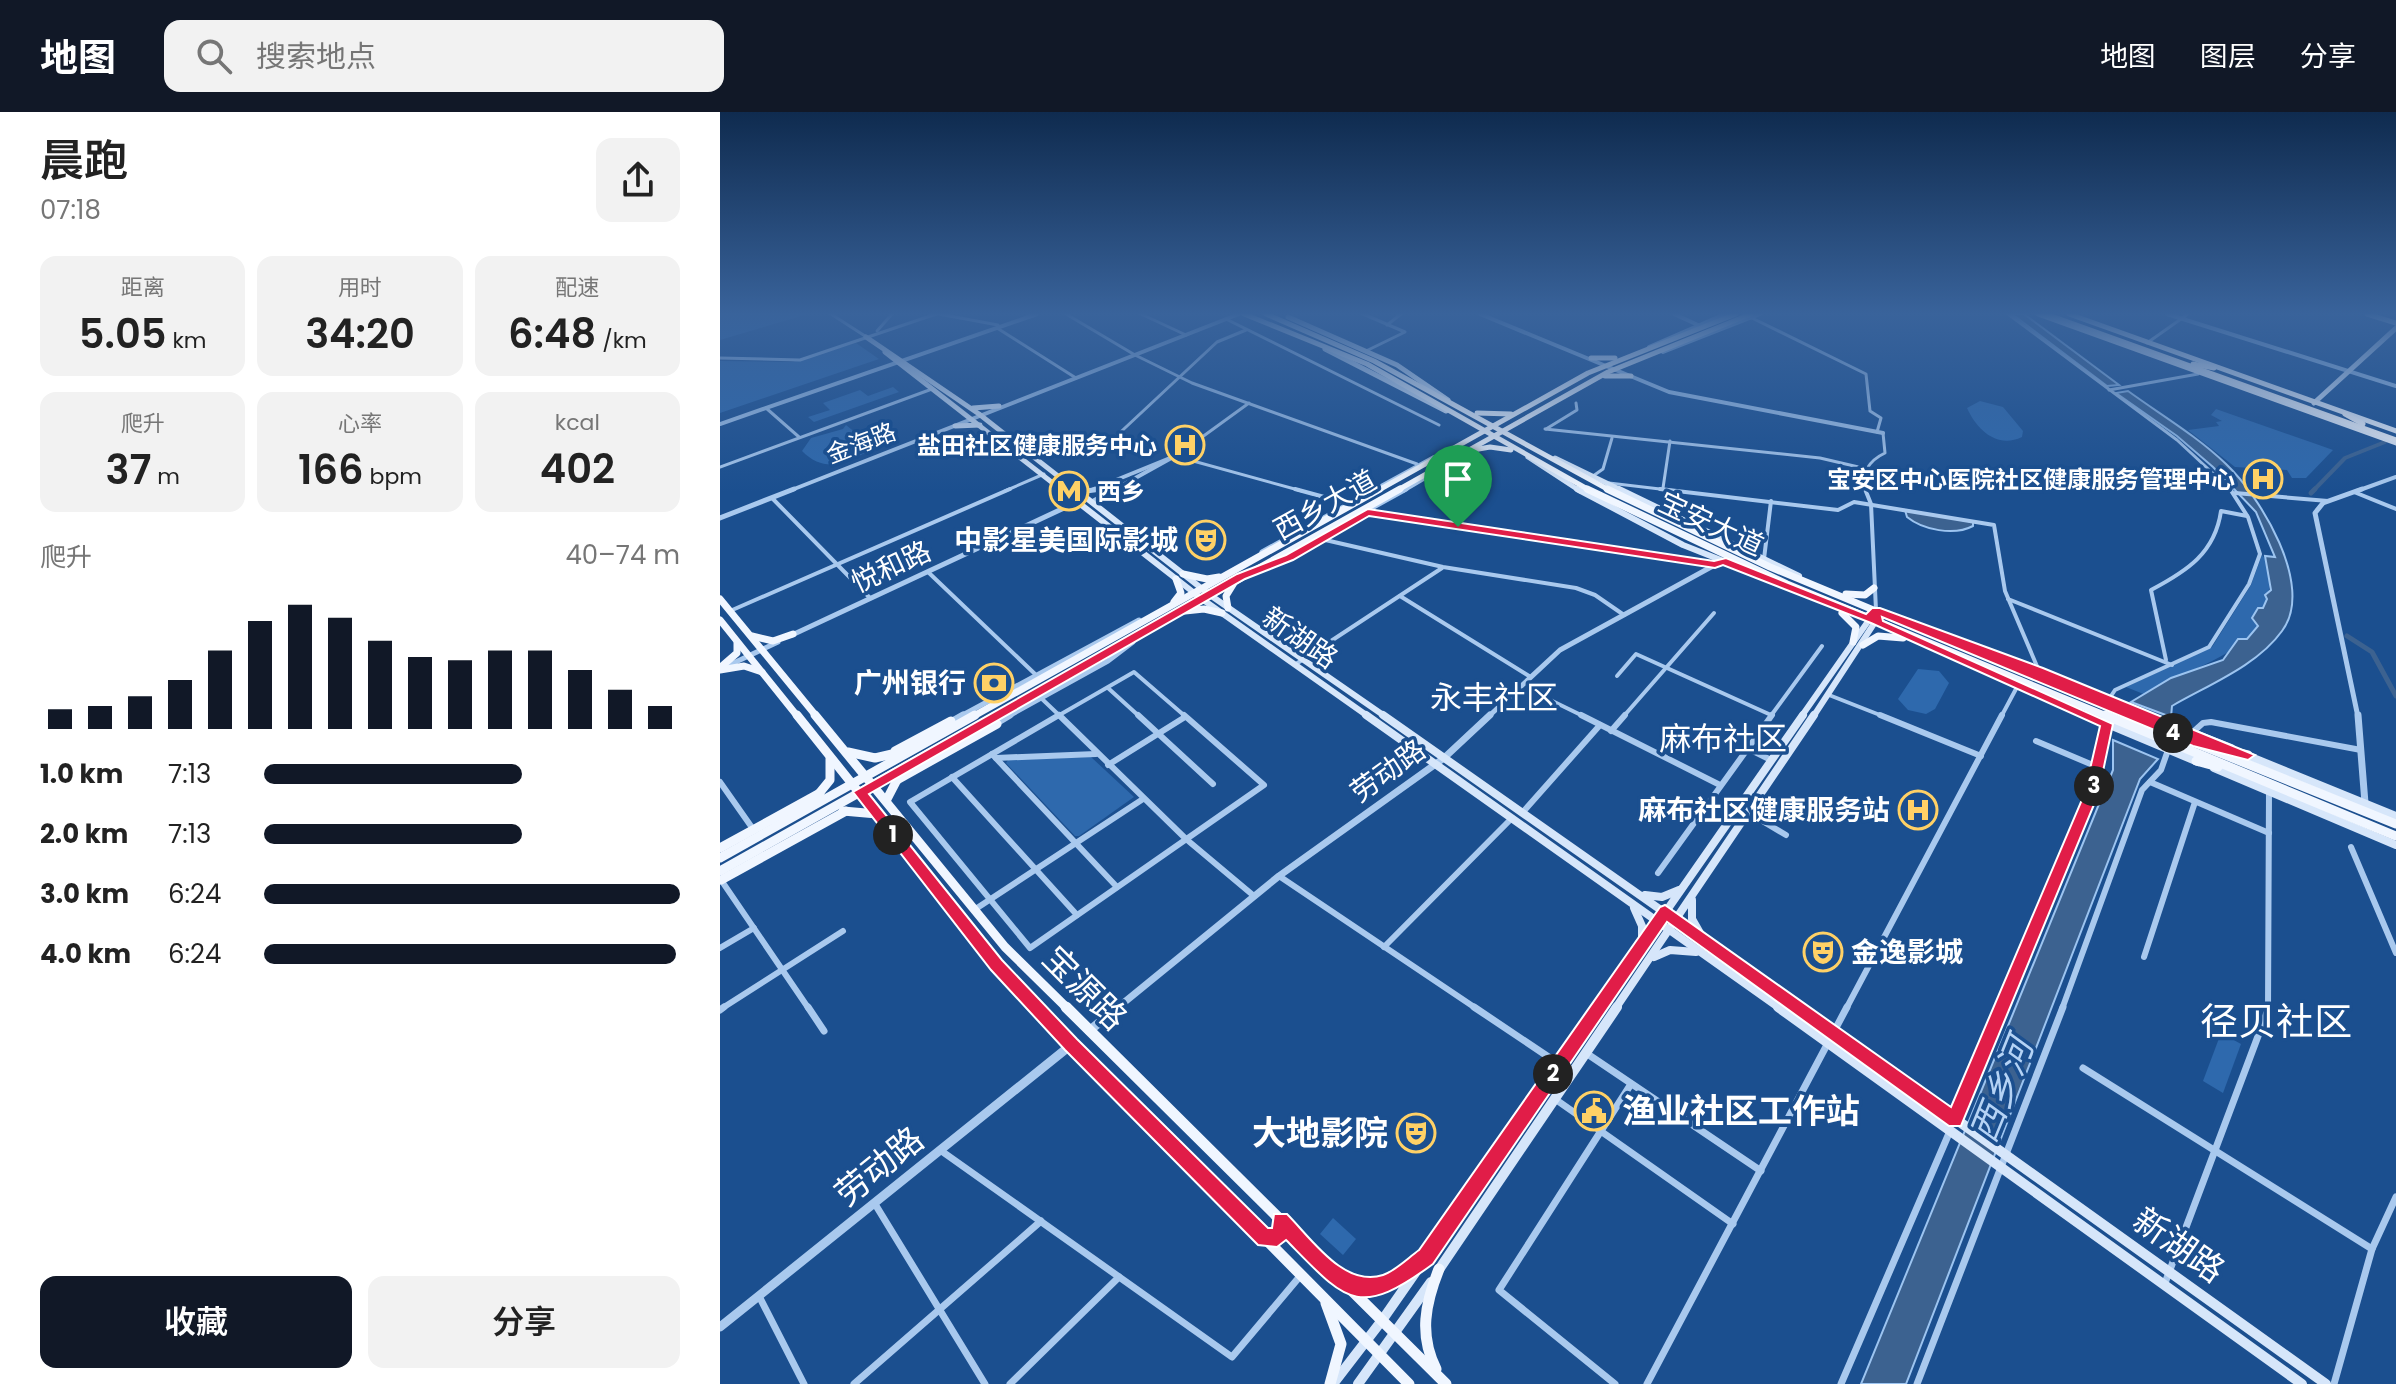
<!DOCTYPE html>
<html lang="zh">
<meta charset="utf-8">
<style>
:root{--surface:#fff;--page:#f2f2f2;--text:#222;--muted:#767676;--accent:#111827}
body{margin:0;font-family:Poppins,"Noto Sans SC",sans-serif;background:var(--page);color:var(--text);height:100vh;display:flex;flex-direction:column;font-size:30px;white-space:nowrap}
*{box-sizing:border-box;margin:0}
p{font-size:26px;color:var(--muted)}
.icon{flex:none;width:44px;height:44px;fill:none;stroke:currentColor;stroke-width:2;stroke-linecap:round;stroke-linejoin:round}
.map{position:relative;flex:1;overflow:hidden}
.sheet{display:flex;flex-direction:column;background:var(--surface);width:720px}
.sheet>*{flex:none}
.pin{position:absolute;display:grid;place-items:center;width:68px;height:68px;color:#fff;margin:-82px -34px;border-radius:50% 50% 50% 0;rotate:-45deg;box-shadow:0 0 8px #0007}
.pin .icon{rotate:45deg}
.km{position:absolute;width:40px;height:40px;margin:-20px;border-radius:50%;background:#222;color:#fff;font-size:22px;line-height:40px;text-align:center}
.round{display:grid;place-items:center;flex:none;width:84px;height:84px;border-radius:16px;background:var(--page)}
.headline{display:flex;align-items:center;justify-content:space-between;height:136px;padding:0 40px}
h1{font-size:44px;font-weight:600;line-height:60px}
.stats{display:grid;grid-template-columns:repeat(3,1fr);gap:12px;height:136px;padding:8px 40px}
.stats div{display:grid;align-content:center;border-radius:16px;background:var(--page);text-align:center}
.stats b{font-size:40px;font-weight:600}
.stats small{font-size:22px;font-weight:400}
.stats p{font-size:22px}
.chart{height:224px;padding:16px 40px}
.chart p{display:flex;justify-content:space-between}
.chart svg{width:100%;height:144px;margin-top:8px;stroke:var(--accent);stroke-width:6}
.button{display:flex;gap:16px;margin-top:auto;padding:16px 40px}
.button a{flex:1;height:92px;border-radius:16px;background:var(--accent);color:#fff;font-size:32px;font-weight:600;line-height:92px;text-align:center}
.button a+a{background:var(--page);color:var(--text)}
ul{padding:0 40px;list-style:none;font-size:26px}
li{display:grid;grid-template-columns:128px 96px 1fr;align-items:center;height:60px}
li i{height:20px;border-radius:10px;background:var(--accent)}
header{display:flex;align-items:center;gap:48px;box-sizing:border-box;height:112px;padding:0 40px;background:var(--accent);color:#fff}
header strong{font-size:38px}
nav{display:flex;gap:44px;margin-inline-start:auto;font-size:28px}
.search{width:560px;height:72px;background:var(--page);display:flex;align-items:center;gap:20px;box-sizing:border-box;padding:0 28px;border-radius:16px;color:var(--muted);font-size:30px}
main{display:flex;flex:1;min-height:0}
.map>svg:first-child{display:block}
</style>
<header>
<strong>地图</strong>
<div class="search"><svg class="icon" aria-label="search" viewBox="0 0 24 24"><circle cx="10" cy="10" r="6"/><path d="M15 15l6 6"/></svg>搜索地点</div>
<nav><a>地图</a><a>图层</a><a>分享</a></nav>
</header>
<main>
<section class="sheet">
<div class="headline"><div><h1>晨跑</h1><p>07:18</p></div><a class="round"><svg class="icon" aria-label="share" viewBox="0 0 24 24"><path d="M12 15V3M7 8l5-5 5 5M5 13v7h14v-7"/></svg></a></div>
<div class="stats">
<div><p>距离</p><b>5.05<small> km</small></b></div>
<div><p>用时</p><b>34:20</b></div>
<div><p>配速</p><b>6:48<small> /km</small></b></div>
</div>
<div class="stats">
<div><p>爬升</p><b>37<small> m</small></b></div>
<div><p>心率</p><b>166<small> bpm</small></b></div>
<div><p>kcal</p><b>402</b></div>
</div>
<div class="chart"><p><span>爬升</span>40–74 m</p>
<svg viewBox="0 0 160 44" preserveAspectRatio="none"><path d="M5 44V38M15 44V37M25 44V34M35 44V29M45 44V20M55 44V11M65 44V6M75 44V10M85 44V17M95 44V22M105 44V23M115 44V20M125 44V20M135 44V26M145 44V32M155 44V37"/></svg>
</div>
<ul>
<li><b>1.0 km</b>7:13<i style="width:62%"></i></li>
<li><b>2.0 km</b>7:13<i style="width:62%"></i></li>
<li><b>3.0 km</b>6:24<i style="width:100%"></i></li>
<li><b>4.0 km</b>6:24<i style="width:99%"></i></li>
</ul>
<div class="button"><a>收藏</a><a>分享</a></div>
</section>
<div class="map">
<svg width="1676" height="1272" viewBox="0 0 1676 1272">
<rect width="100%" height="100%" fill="#1b4f8f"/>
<g fill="#2e69ad">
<polygon points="0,202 88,202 0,228"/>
<polygon points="136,231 159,247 0,301 0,249 72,250"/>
<polygon points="173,275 179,280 94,310 88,305 110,298 103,291 140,278 148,284"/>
<path d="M1260,289L1283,295L1303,319L1302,325C1277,337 1257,318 1247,296Z"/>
<polygon points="1496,297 1599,333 1613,338 1586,366 1572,366 1567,358 1515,355 1468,318 1499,314 1496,310 1502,309 1491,303"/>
<path d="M126,313L137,322L147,318L154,324L146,330L156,326L163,332C139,341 112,369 82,339L91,326L123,317Z"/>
<path d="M1542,443C1554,455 1551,480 1543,496H1538L1533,506L1539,514C1507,551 1466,556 1426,583L1406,575L1492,535L1531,473Z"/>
<polygon points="1198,557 1219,559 1229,571 1215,597 1206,602 1188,598 1178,587"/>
<polygon points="371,645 414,685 359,724 355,724 286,651 288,648"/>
<polygon points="1501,921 1521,932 1503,981 1483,969"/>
<polygon points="613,1106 636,1127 623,1143 600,1122"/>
</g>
<g fill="#3c6290" stroke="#9cc4f0" stroke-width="2">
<polygon points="1292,202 1304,202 1399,273 1387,274"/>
<path d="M1408,279C1441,303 1477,324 1506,352C1539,383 1596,474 1562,519C1537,554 1488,573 1452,594L1451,605L1411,590L1451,566L1503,548L1518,527H1527L1538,514L1532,506L1538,496H1543L1547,487L1545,483L1551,478L1545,444L1555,445L1536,400L1493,355L1457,324L1396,281Z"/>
<path d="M1185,398L1253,410V414C1234,424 1203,418 1187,405Z"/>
<polygon points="1393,628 1438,647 1420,667 1186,1272 1141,1272 1393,658"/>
</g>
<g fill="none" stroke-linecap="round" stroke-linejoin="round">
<polyline stroke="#3c6290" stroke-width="4" points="1593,379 1625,346 1665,330"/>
<g stroke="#3c6290" stroke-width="5">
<polyline points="1591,381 1595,377"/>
<polyline points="1627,524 1652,540 1676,584"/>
</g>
<g stroke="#a9c9ee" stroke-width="3">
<polyline points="111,202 145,224"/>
<polyline points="219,202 278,213"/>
<polyline points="346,202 415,243 472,271 697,352"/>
<polyline points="421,202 466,223"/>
<polyline points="643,202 685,220 646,239"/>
<polyline points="1288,202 1457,328 1512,379"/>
<polyline points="1032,206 1146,262 1150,299 1161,306 1157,320"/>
<polyline points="506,207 719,313"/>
<polyline points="667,213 681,202"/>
<polyline points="277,216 356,266"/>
<polyline points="157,219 172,202"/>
<polyline points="1427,231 1468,202"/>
<polyline points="0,246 80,248 216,202"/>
<polyline points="1389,278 1478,262"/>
<polyline points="46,296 79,325"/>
<polyline points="825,317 1100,346 1147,357"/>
<polyline points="826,317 857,298 856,291"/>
<polyline points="391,329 497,230 526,218"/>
<polyline points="455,344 582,379"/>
<polyline points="456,344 529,291"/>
<polyline points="0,355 212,277"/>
<polyline points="873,364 883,357 892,326"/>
<polyline points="889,371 957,379"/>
<polyline points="943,376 950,329"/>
<polyline points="285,379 324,362"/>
<path d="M1146,379C1139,362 1150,348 1165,341L1163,321"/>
</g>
<g stroke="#a9c9ee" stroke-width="4">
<polyline points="575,377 626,391"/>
<polyline points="940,377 1118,398 1134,390 1274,413 1285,479 1319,559"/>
<polyline points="1145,377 1151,392 1156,498"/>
<polyline points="1634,380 1676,397"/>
<polyline points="1515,381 1608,389"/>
<polyline points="52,386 150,486"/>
<polyline points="648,400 995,452"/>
<polyline points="601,427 723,455 856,476 875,483 904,503"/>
<polyline points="1044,447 1051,389"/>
<polyline points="208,460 315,562"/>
<polyline points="680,484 809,564"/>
<polyline points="1288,487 1452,553"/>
<polyline points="10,499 290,377"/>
<path d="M1446,548L1431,478C1467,459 1495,441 1501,399L1527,404"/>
<polyline points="576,552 722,456"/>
<polyline points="897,564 916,542 1051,603"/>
<polyline points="388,576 420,605"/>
<polyline points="820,583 865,605"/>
<polyline points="1109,583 1165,605"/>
<polyline points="321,586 341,605"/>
<polyline points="1389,587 1395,578 1489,535 1529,472 1540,442 1528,405 1510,377"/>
<polyline points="336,605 414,560 466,605"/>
<polyline points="903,605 994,501"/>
<polyline points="1050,605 1102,534"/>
<polyline points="1281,605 1297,575"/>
</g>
<g stroke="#a9c9ee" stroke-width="6">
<polyline points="339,603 190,690 310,836 544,673 464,603"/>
<polyline points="339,603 466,727 534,784"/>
<polyline points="418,603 493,672"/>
<polyline points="861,603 1000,673"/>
<polyline points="1160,603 1261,644"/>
<polyline points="891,619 905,603"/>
<polyline points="1473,620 1483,611 1491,610 1641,638"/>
<polyline points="1316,629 1380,656"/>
<polyline points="1027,636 1051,648"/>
<polyline points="272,642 397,775"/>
<polyline points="276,646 376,642"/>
<polyline points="388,653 465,605"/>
<polyline points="232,665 357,803"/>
<polyline points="0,670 33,717"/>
<polyline points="1430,670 1549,721"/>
<polyline points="803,700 880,613"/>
<polyline points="1029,701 1066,723"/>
<polyline points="1631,735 1676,841"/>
<polyline points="938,761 1052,603"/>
<polyline points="559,764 757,897"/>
<polyline points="1,768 89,897"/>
<polyline points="254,798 423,687"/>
<polyline points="664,835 792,706"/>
<polyline points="0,836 34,816"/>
<polyline points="1424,845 1475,690"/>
<polyline points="1,897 123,819"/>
<polyline points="1126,897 1282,603"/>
<polyline points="1282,897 1371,683 1387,612"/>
<polyline points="1342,897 1422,678 1441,658 1448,638"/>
<polyline points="1548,897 1549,679"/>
</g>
<g stroke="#a9c9ee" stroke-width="7">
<polyline points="88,895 104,919"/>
<polyline points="754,895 839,952"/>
<polyline points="0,898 4,895"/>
<polyline points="866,941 1041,1059"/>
<polyline points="1363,956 1652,1137"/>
<polyline points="835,987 1013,1112"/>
<polyline points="1236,1006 1282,895"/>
<polyline points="220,1038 512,1245 581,1163"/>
<polyline points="155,1092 265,1272"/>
<polyline points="1445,1171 1549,895"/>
<polyline points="39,1184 84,1272"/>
<polyline points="134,1272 321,1109"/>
<polyline points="290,1272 399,1165"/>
<polyline points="895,1272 779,1178 911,972"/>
<polyline points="927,1272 1127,895"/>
<polyline points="1121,1272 1230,1019"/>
<polyline points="1197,1272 1343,895"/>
<polyline points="1614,1272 1652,1137 1676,1085"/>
</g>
<g stroke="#a9c9ee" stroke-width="4">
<polyline points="760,202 949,280 1163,321"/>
<polyline points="954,202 978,213"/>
<polyline points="1447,202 1676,274"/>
<polyline points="929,235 1005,202"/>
<polyline points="943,240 1040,202"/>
<polyline points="0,312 317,202"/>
<polyline points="69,379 519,202"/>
<polyline points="369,379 455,344"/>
<polyline points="392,379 455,344"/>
<polyline points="652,379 714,345"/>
<polyline points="683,379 729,352"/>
<polyline points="1637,379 1676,365"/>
</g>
<g stroke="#a9c9ee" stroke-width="5">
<polyline points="359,380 381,377"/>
<polyline points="372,390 395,377"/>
<polyline points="0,406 74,377"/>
<polyline points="542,440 656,377"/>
<polyline points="551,452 686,377"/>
<polyline points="72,523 359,389"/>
<polyline points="3,556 58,530"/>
<polyline points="239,605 419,508"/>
<polyline points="287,605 388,549 413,530"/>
<polyline points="768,605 840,538 1002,449"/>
<polyline points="1638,605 1595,401 1603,391 1642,377"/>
</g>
<g stroke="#a9c9ee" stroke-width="7">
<polyline points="1638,603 1645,691"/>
<polyline points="229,611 243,603"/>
<polyline points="275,612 290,603"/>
<polyline points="396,897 559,764 724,646 770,603"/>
</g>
<g stroke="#a9c9ee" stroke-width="9">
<polyline points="369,919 398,895"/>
<polyline points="0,1215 351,933"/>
</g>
<g stroke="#d6e6fa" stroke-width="5">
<polyline points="1647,202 1676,211"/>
<polyline points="568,205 677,253 728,288"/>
<polyline points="146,225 259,302 357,379"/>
<polyline points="605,237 726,299"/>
<polyline points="165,240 343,379"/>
<polyline points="1594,291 1676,216"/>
<polyline points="253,296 279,294"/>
<polyline points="235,314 260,313"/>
<polyline points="808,345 860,379"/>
<polyline points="835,346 903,379"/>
</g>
<g stroke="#d6e6fa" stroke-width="6">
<polyline points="341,377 482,487 649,605"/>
<polyline points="355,377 490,483 666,605"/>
<polyline points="857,377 963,433 1061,472"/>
<polyline points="899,377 1079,464"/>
<polyline points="1221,523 1432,605"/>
<polyline points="1214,536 1370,605"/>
<polyline points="1081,605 1156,498"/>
<polyline points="1093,605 1157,507"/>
</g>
<g stroke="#d6e6fa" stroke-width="8">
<polyline points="646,603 1061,897"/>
<polyline points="663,603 1082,897"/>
<polyline points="1366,603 1478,650"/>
<polyline points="1427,603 1511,636"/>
<polyline points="1526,643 1676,704"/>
<polyline points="1494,656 1676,733"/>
<polyline points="925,783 942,785 959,778"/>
<polyline points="972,788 972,807 980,821"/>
<polyline points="914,796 922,814 922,830"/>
<polyline points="934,845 950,838 976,840"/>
<polyline points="878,897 1083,603"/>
<polyline points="895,897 1094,603"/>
</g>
<g stroke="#d6e6fa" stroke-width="10">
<polyline points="1058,895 1582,1272"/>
<polyline points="1079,895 1606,1272"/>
<polyline points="718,1159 897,895"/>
<polyline points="613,1272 663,1207 880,895"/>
<polyline points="638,1272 711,1170"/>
</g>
<g stroke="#f0f6ff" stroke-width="5">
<polyline points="524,202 647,252 871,379"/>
<polyline points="546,202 654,249 891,379"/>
<polyline points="1318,202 1676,331"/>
<polyline points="1349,202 1676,319"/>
<polyline points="871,246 895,246"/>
<polyline points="885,264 911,264"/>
<polyline points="757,301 791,302"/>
<polyline points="753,338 770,335 791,338"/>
<polyline points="657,379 868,261 1016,202"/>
<polyline points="676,379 888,260 1031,202"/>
</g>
<g stroke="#f0f6ff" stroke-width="7">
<polyline points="867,377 1067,472 1389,605"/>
<polyline points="887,377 1050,455 1411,605"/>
<polyline points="463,462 487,467 499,465"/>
<polyline points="1126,482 1145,483 1154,476"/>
<polyline points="0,487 97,605"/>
<polyline points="454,490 461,481 456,467"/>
<polyline points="508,496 506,484 514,471"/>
<polyline points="465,499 484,497 502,501"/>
<polyline points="1122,501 1136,515 1133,530"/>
<polyline points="0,508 78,605"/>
<polyline points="32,524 53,529 73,522"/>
<polyline points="1143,533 1158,524 1183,526"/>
<polyline points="2,554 17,541 17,531"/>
<polyline points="0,558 24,554 42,560"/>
<polyline points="252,605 660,377"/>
<polyline points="273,605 680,377"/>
</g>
<g stroke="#f0f6ff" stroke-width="9">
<polyline points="77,603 277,853 318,897"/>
<polyline points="95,603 285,835 348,897"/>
<polyline points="1385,603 1676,724"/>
<polyline points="1406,603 1676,712"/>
<polyline points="1506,638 1528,643"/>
<polyline points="175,639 231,609"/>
<polyline points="128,640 155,646 185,639"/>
<polyline points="1476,649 1498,655"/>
<polyline points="175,669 277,612"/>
<polyline points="97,684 110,668 110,647"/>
<polyline points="166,689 178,666"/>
<polyline points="123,699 157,702"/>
<polyline points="0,736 100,681"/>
<polyline points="0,746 255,603"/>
<polyline points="0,759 277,603"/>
<polyline points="1,768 126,699"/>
</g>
<g stroke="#f0f6ff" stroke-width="11">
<polyline points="316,895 689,1272"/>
<polyline points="346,895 726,1272"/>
<polyline points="545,1126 554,1127 560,1122 561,1109"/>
<path d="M625,1170C658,1182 681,1166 706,1145"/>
<polyline points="606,1191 621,1232 610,1272"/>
<path d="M716,1257C699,1223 705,1192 719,1157"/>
</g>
<g stroke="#f8faff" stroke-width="5">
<polyline points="1326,202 1676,328"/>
<polyline points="1473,252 1494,256"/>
<polyline points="1625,302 1643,312"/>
</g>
</g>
<linearGradient id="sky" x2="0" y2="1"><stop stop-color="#0f2b4f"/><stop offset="0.53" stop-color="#39639b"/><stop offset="1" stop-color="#39639b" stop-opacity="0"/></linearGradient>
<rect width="1676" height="380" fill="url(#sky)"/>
<path fill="#e11d48" stroke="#fff" stroke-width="2" fill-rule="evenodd" d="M648,397L994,449L1006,446L1146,502L1152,496H1160L1323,556L1535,643L1528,648L1473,634L1162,505L1163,509L1393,612L1378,683L1241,1014H1229L947,810L713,1152C637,1208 626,1189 566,1128L557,1135L538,1133L345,938L271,858L133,680L517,462L566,443ZM649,404L995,456L1003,453L1151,511L1380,614L1364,683L1231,995L945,793L940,795L699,1138C688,1146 675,1159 663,1163C624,1176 591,1126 567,1102H554L552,1116H548L357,927L282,848L149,682L525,467L573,448Z"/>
<defs>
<g id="hospital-ring" transform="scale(2)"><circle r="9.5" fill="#1b4f8f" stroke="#ffd166" stroke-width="1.5"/><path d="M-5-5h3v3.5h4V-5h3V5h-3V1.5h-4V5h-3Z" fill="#ffd166"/></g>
<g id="metro-ring" transform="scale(2)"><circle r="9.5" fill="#1b4f8f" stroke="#ffd166" stroke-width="1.5"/><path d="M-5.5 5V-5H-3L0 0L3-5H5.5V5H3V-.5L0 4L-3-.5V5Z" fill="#ffd166"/></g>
<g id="theatre-ring" transform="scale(2)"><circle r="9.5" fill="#1b4f8f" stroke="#ffd166" stroke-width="1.5"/><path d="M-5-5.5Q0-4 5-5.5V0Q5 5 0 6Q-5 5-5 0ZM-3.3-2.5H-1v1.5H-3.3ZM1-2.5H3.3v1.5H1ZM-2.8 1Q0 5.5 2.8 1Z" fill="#ffd166"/></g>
<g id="bank-ring" transform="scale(2)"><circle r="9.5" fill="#1b4f8f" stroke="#ffd166" stroke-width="1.5"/><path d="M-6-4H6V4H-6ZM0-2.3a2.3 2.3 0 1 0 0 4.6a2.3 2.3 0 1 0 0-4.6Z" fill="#ffd166"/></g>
<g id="civic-ring" transform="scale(2)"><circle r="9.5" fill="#1b4f8f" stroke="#ffd166" stroke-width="1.5"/><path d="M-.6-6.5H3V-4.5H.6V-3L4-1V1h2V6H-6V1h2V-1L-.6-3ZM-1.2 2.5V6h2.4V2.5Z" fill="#ffd166"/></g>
</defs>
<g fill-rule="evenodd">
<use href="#hospital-ring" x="465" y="333"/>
<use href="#hospital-ring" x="1543" y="367"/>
<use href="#metro-ring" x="349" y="379"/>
<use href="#theatre-ring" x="486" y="428"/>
<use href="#bank-ring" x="274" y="571"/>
<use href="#hospital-ring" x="1198" y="698"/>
<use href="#theatre-ring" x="1103" y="840"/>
<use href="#civic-ring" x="874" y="999"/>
<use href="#theatre-ring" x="696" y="1021"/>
</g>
<g text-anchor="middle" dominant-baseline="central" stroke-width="7" stroke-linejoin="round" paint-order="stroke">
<g font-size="24" fill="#fff" stroke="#1b4f8f">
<text transform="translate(141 331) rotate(-21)">金海路</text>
</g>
<g font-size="24" font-weight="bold" fill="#fff" stroke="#1b4f8f" text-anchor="end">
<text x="437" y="333">盐田社区健康服务中心</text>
<text x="1515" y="367">宝安区中心医院社区健康服务管理中心</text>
<text x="377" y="379" text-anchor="start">西乡</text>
</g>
<g font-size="28" fill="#fff" stroke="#1b4f8f">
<text transform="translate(605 393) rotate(-29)">西乡大道</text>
<text transform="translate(991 412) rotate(25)">宝安大道</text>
<text transform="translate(171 455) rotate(-25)">悦和路</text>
<text transform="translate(580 526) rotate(35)">新湖路</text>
<text transform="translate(668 659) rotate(-36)">劳动路</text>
</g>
<g font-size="28" font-weight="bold" fill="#fff" stroke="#1b4f8f" text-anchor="end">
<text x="458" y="428">中影星美国际影城</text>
<text x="246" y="571">广州银行</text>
<text x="1170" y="698">麻布社区健康服务站</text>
<text x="1131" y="840" text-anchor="start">金逸影城</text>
</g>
<g font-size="32" fill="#fff" stroke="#1b4f8f">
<text x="774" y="585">永丰社区</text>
<text x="1003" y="626">麻布社区</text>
</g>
<g font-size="34" fill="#fff" stroke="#1b4f8f">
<text transform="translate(365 876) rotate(45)">宝源路</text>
<text transform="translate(159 1054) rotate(-39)">劳动路</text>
<text transform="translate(1459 1133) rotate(35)">新湖路</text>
</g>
<g font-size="34" font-weight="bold" fill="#fff" stroke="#1b4f8f" text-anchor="start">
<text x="902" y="999">渔业社区工作站</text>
<text x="668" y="1021" text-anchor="end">大地影院</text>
</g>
<g font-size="36" font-style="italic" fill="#b5d3f5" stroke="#1b4f8f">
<text transform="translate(1282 978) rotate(-68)">西乡河</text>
</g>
<g font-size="38" fill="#fff" stroke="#1b4f8f">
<text x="1556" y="909">径贝社区</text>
</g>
</g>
</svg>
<div class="pin" style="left:738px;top:415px;background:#1e9e55"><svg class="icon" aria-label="arrive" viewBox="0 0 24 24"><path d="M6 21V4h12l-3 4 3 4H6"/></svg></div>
<b class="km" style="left:173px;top:723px">1</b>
<b class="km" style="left:833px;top:962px">2</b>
<b class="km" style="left:1374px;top:674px">3</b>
<b class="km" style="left:1453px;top:621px">4</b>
</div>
</main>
